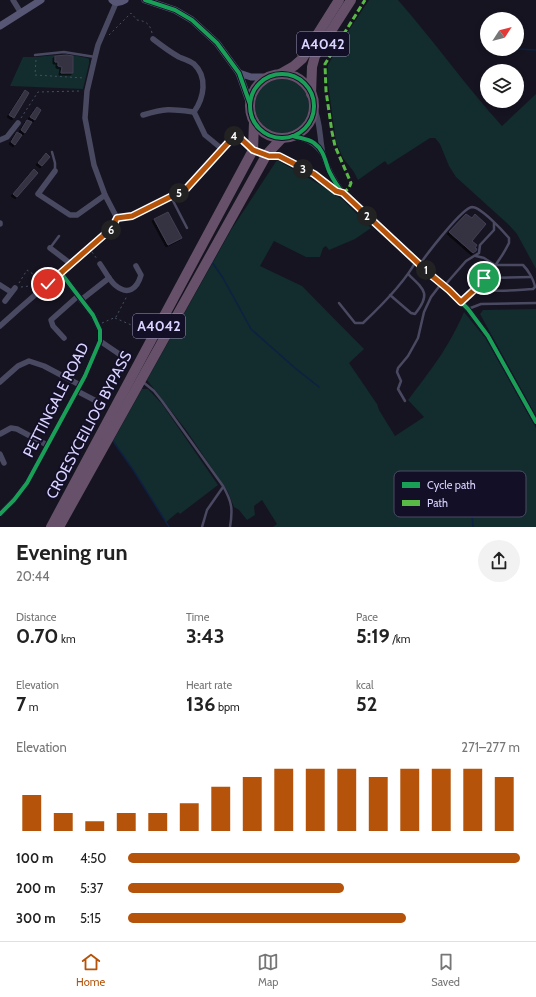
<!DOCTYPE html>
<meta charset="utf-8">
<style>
:root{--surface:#fff;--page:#f2f2f2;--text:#222;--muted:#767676;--line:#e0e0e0;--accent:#b45309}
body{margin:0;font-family:Cabin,sans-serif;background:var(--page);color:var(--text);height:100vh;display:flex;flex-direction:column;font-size:15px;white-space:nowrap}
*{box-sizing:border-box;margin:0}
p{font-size:13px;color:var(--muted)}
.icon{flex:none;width:22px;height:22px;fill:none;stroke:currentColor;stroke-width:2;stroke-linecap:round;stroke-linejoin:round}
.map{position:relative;height:527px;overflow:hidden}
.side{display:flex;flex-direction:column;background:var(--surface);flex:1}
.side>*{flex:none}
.needle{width:26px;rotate:54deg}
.controls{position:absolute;left:480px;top:12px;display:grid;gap:8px}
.controls a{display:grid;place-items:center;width:44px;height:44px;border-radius:50%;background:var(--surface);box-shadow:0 2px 6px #0003;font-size:20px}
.pin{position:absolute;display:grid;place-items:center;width:34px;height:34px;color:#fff;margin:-17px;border:2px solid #fff;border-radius:50%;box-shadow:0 1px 4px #0007}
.km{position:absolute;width:20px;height:20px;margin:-10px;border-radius:50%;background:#222;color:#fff;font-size:11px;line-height:20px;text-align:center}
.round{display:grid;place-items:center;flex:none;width:42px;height:42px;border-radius:21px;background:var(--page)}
.overview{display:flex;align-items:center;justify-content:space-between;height:68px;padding:0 16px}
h1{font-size:22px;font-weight:700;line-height:30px}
.figures{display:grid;grid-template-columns:repeat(3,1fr);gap:6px;height:68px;padding:4px 16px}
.figures div{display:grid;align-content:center}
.figures b{font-size:20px;font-weight:700}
.figures small{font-size:11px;font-weight:400}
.figures p{font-size:11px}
.chart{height:112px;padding:8px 16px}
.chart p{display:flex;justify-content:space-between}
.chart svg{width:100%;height:72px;margin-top:4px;stroke:var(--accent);stroke-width:6}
ul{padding:0 16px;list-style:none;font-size:13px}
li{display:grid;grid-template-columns:64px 48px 1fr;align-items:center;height:30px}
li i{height:10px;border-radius:5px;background:var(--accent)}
.tabs{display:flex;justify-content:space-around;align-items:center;height:56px;border-top:1px solid var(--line);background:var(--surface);font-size:11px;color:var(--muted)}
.tabs a{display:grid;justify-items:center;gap:2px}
.tabs .selected{color:var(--accent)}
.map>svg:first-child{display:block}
</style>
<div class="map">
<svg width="536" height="527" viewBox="0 0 536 527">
<defs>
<filter id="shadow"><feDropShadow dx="-2" dy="2" stdDeviation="0" flood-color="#0009"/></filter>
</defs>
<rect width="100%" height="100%" fill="#161421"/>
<g fill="#132c2d">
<path d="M369,0H398C434,41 465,85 502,126L536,94V269L517,234L509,225L456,177L449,166L440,144L435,138H430L388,165L385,161L358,180L354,172L343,158L336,142L327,76L328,65L343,39Z"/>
<polygon points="55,55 55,62 58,62 58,66 62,67 62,73 73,73 73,55 87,58 89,59 89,64 83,89 10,86 23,57 36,57"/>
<circle cx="282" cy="106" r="27"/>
<path d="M277,160L324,187L343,200L371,228L355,239L329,250L326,246L323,248L320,257H306L274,241L260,266L302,286L364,349L349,363L377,404L379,410L395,436L424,417L408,400C431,370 449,347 464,312L486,339L536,428V527H273L277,524L262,500L254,506L255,515L247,520L239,510L234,507L228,492L186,430L147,380L231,230Z"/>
<polygon points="536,309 536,416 480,314 483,310"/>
<polygon points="142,389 148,389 162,404 218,485 180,514 178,512 166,522 134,471 113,441"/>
</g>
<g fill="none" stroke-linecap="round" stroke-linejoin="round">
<g stroke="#0d2144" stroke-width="1.5">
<polyline points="519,49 536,50"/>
<polyline points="212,262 223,278 251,329 295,368 319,387"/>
<polyline points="113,441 134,471 169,527"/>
<polyline points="472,513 473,527"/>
</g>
</g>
<g fill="#343243" stroke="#433f54" filter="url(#shadow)">
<polygon points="67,55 73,56 73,73 61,73 62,67 58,66 58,62 55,62 55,56"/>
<polygon points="25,90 29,93 14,118 9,115"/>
<polygon points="37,107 41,110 35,120 30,117"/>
<polygon points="27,120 32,122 25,133 21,130"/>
<polygon points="17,132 22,135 15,145 11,142"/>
<polygon points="46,153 50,157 42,166 38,163"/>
<polygon points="34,169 38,173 17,197 13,194"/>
<polygon points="168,212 182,238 168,245 154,219"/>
<polygon points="466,214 472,218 475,214 486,224 472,241 477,245 475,248 477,249 476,251 473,253 449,232"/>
</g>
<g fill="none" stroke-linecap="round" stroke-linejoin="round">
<g stroke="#44505f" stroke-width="1" stroke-dasharray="2 3" stroke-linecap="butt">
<path d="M109,35L131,13L137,20C146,21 150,24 152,33"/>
<polyline points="36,60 35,75 84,78"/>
<polyline points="21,118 38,92 81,91"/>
<polyline points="239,137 246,143"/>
<polyline points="277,156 313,174 334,190"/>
<polyline points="92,252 97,259"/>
<polyline points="19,283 27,270 42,280"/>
<polyline points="21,287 38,285"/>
<polyline points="115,318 136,327"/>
<polyline points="102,323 116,317 127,296"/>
</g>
<g stroke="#4a4962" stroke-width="2.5">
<polyline points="35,55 64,52 95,57"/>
<polyline points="52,152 55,163 55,171"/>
<polyline points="171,197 187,228"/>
<polyline points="50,248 59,236"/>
<path d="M476,256L484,258L495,265H523C528,270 534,280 535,287L533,289C515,290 494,293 477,288"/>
<path d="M420,264C427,254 462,208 472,207C481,207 503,231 509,238V243C498,265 480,286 461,302"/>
<polyline points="484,278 531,277"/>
<polyline points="445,285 466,261 479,253 480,245 494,230 494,223"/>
<path d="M390,295L411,313L415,314C431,294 425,290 408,274"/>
<path d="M339,303L355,323H363C381,306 405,282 416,261"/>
<polyline points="468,309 481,304 536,303"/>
<path d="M143,382L154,391L162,401L223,486C232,502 233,509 230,527"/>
<polyline points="405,401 398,389 401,381 397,372 398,368 408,356 418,338 424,312 431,297 441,284"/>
<polyline points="202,527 207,510 223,487"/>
</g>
<g stroke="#4a4962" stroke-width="5.5">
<polyline points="13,0 21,13"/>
<polyline points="116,3 98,45 95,57 87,91 85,118 94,165 105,195 117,218"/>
<path d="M153,39C162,46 170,52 179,57C184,59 190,61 194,64C208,77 204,98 194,112L205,135L222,149"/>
<path d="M313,105C321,122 319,136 323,154C327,168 334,181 343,193L432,276L449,290L468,309L488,336L536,422"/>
<path d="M143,115C166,108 171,109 194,112"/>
<path d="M293,136C308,140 313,141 323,154"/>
<polyline points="0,140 7,137 18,123"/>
<polyline points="55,171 38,194 70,215 77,215 105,195"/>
<polyline points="117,218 132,216 185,189 236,134"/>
<polyline points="0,223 0,224"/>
<polyline points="50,248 71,264"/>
<path d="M100,264C105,271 109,280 115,285C128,296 137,289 141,275L136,266"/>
<polyline points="0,285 11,292"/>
<polyline points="81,300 109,278"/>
<polyline points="5,301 15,288"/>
<polyline points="0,326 20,308 112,228 117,218"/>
<polyline points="64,338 53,326 51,320 78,296"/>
<polyline points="100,341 125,358"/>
<polyline points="0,382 18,366 29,361 44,366 80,385"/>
<polyline points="77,391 100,403"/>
<polyline points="0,434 11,428 17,429 47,445"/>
<polyline points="0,454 4,463"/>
<polyline points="0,514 14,500 27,483 85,376 100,341 100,330 93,315 61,273"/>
</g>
<g stroke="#575674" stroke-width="7">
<path d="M112,0C116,4 120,3 125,0"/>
<polyline points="145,0 175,10 192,20 217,43 239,73 250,104"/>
<polyline points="0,26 41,0"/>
<polyline points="239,73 251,77 268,77"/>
</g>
<g stroke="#67516a" stroke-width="10">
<polyline points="280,74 294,66 302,59 339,0"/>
<circle cx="282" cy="106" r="32"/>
<polyline points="311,94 312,67 315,56 351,0"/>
<polyline points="51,527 253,150 254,122"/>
<polyline points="59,527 267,154 282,138"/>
</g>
<polyline stroke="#58b947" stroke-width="3" stroke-dasharray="6 3" stroke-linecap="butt" points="343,193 349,188 351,183 335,146 332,132 326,91 325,64 365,0"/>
<g stroke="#130f26" stroke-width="6">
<g id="cycleway">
<polyline points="145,0 175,10 192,20 217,43 239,73 250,104"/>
<circle cx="282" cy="106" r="32"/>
<path d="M293,136C300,138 309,139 314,143C324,150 325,161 329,171C333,179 337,186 343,193L432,276L449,290L468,309L488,336L536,422"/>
<polyline points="0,514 14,500 27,483 85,376 100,341 100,330 93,315 61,273"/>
</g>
</g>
<use href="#cycleway" stroke="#1a9f57" stroke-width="4"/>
</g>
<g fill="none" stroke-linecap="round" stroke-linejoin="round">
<g stroke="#fff" stroke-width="8">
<polyline id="route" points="48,284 112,228 117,218 132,216 186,189 236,134 253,150 269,156 279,156 314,174 336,191 343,193 432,276 449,290 461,302 474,290 484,278"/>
</g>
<use href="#route" stroke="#b45309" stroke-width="5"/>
</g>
<g text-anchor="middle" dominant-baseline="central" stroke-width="4" stroke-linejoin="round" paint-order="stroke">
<g fill="#130f26" stroke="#9e99be" stroke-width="1">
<rect x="297" y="32" width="52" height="24" rx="3"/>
<rect x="133" y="314" width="52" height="24" rx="3"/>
</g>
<g font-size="14" font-weight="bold" fill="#d9d4ff">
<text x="323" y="44">A4042</text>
<text x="159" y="326">A4042</text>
</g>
<g font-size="15" fill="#d9d4ff" stroke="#130f26">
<text transform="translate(56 400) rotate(-63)">PETTINGALE ROAD</text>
<text transform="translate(89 425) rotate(-62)">CROESYCEILIOG BYPASS</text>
</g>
</g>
<rect x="394" y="471" width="132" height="46" rx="6" fill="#130f26" stroke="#4e4a67" stroke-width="1"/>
<rect x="402" y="482" width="18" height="6" fill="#1a9f57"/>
<rect x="402" y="500" width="18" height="6" fill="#58b947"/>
<g font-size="11" fill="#d9d4ff">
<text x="427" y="489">Cycle path</text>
<text x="427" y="507">Path</text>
</g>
</svg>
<div class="controls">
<a><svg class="needle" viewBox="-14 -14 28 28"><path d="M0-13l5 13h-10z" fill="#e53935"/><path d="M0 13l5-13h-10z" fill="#767676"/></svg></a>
<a><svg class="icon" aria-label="layers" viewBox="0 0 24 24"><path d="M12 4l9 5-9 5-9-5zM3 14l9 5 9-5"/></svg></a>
</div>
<div class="pin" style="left:484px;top:278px;background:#1e9e55"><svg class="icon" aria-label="arrive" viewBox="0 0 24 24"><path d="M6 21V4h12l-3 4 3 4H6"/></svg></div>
<div class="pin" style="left:48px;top:284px;background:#d93025"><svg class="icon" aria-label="check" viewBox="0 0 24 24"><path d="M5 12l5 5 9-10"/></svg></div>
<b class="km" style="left:426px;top:270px">1</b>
<b class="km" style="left:367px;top:216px">2</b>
<b class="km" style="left:303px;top:169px">3</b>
<b class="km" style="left:234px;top:136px">4</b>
<b class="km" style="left:179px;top:193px">5</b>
<b class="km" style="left:111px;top:230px">6</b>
</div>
<section class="side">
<div class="overview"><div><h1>Evening run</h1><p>20:44</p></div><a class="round"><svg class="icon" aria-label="share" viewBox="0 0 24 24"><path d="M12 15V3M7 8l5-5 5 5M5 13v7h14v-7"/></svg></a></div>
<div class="figures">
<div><p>Distance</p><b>0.70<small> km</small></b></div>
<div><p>Time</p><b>3:43</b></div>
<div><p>Pace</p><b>5:19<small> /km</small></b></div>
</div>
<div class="figures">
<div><p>Elevation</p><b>7<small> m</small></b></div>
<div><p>Heart rate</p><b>136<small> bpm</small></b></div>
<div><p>kcal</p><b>52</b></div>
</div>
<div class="chart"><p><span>Elevation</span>271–277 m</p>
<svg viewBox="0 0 160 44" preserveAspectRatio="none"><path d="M5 44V22M15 44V33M25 44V38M35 44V33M45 44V33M55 44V27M65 44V17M75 44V11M85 44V6M95 44V6M105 44V6M115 44V11M125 44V6M135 44V6M145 44V6M155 44V11"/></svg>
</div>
<ul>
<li><b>100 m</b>4:50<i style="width:100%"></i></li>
<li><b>200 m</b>5:37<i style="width:55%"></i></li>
<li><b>300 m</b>5:15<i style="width:71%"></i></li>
</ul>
</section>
<nav class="tabs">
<a class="selected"><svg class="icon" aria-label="home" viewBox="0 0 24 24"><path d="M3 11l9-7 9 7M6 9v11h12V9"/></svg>Home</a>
<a><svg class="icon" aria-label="map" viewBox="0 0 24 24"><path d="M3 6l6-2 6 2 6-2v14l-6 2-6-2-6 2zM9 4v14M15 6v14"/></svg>Map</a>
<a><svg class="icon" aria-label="saved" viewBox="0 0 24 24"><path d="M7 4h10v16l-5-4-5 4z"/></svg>Saved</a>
</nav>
